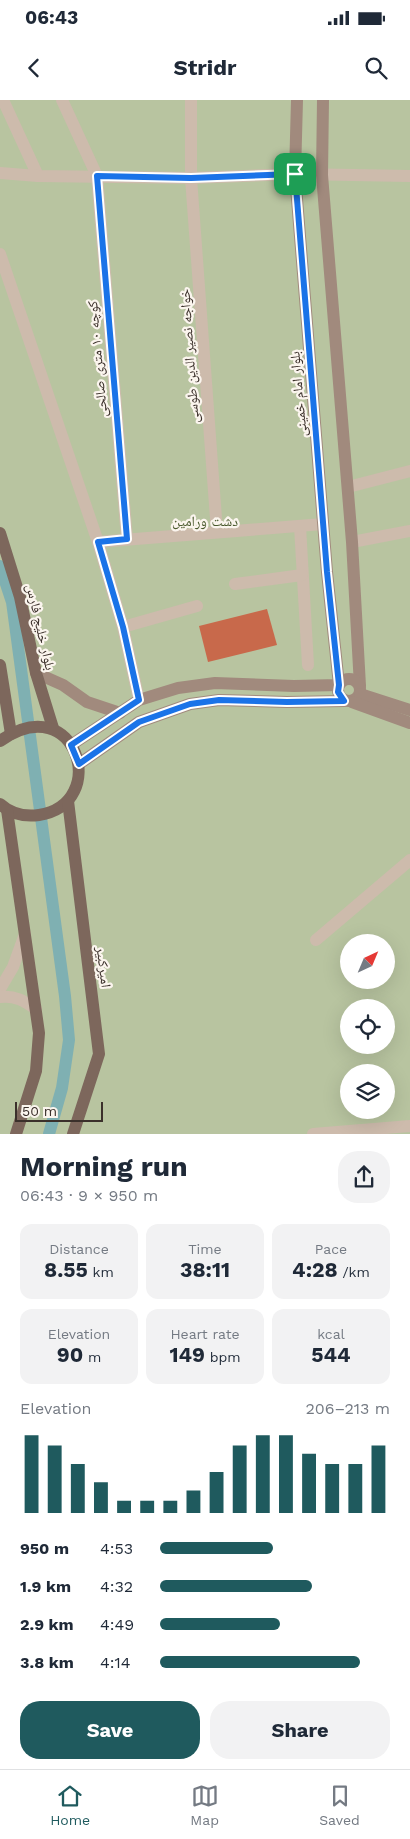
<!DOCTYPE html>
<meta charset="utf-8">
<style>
:root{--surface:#fff;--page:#f2f2f3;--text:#1f2937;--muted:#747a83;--line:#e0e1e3;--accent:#1f5a5e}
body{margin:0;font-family:"Work Sans","Noto Naskh Arabic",sans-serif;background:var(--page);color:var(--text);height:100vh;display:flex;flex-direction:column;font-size:19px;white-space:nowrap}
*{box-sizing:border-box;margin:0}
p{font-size:16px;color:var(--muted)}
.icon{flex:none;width:28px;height:28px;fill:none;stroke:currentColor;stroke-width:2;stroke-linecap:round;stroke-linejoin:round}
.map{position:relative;height:1034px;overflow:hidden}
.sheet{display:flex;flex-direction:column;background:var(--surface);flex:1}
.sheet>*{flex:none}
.needle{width:32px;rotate:44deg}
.controls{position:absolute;left:340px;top:834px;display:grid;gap:10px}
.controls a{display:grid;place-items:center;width:55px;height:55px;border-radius:50%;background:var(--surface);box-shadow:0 5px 20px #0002;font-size:25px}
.scale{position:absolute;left:15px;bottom:12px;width:88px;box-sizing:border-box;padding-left:5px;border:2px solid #3b302b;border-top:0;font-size:14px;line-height:18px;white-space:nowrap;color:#3b302b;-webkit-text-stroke:4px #fbf5ee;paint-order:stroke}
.pin{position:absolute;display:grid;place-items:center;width:42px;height:42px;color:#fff;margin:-21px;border-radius:10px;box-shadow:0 2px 8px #0006}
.round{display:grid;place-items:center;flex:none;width:52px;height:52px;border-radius:20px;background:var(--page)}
.summary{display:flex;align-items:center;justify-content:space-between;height:85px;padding:0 20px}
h1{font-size:28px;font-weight:700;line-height:38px}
.figures{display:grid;grid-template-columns:repeat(3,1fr);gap:8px;height:85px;padding:5px 20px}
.figures div{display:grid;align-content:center;border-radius:12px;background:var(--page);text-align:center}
.figures b{font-size:21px;font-weight:700}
.figures small{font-size:14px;font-weight:400}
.figures p{font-size:14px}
.chart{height:140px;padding:10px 20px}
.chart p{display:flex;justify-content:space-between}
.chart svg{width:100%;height:90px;margin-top:5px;stroke:var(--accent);stroke-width:6}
.button{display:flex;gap:10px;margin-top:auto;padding:10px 20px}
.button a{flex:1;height:58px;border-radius:20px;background:var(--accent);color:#fff;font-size:20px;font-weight:700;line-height:58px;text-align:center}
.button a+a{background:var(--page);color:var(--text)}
ul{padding:0 20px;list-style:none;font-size:16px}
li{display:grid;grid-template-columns:80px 60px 1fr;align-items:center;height:38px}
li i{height:12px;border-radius:6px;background:var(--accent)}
.status{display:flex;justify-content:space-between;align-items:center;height:35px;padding:0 25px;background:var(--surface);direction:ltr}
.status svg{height:14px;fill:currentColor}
header{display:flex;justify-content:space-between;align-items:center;height:65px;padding:0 20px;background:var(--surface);font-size:22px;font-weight:700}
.menu{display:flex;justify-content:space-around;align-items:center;height:70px;border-top:1px solid var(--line);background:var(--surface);font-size:14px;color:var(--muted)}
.menu a{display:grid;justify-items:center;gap:2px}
.menu .selected{color:var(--accent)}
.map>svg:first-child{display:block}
</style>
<div class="status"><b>06:43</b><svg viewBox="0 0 49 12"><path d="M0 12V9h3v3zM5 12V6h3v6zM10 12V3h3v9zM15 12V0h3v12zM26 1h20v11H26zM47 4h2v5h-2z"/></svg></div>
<header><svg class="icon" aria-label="back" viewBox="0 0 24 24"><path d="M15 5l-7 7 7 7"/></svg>Stridr<svg class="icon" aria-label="search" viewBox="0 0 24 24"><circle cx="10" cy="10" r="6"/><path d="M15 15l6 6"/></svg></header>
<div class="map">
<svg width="410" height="1034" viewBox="0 0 410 1034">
<rect width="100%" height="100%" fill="#f4ebe1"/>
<path fill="#b8c4a0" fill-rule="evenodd" d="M0,0H410V1034H0ZM349,842H386V880H349ZM349,908H386V945H349ZM349,972H386V1010H349Z"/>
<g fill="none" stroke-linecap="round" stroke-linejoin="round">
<polyline stroke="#7fb0b2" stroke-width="12" points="0,466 12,502 65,896 69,940 62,988 49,1034"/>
</g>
<polygon fill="#c8694b" points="267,509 277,545 208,562 199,526"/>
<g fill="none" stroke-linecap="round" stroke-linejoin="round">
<g stroke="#cdbbac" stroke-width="12">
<polyline points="3,0 38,76"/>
<polyline points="62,0 97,76 127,439"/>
<polyline points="191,0 191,78 217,432"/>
<polyline points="0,73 38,76 191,78 295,74 410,76"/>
<polyline points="0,154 98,442 123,527 139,600"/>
<polyline points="300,426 308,565"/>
<polyline points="98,442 323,424"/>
<polyline points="352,442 410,431"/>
<polyline points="235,484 302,475"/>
<polyline points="123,527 197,506"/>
<polyline points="316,840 410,760"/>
<polyline points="313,1034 410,1026"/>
</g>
<g stroke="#cdbbac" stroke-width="12">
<polyline points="348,387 410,371"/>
<polyline points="0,889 13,867 25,834"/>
<path d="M0,897C15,895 24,901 36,909"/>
</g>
<g stroke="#a18a7d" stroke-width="12">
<polyline points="323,0 322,75 352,442 360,586"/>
<polyline points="36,573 63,585 87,602 120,613"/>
<circle cx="349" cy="590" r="11"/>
<polyline points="360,594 410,610"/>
<polyline points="352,602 410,623"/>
<polyline points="71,645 139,600 178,588 215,583 294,586 339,585 327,472 295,74 297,0"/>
<polyline points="79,664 139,622 190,604 219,600 287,602 344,601"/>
</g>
<g stroke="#7d675c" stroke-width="12">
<polyline points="0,433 20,497 36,573 53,628"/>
<polyline points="0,565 11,634"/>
<path d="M0,641C77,587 111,704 39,715C24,717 11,714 0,704"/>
<polyline points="68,701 99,954 73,1034"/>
<polyline points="7,710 39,933 36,971 16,1034"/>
</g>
</g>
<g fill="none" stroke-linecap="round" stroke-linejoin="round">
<g stroke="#fff" stroke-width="10">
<polygon id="route" points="295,74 327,472 339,585 338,592 344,601 287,602 219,600 190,604 139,622 79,664 71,645 139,600 123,527 98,442 127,439 97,76 191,78"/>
</g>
<use href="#route" stroke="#1a73e8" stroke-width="6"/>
</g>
<g text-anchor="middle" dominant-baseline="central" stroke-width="4.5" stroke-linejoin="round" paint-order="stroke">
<g font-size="14" fill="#3b302b" stroke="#fbf5ee">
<text transform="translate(189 256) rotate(-94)">خواجه نصیر الدین طوسی</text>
<text transform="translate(97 259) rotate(-95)">کوچه ۱۰ متری صالحی</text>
<text transform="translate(298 294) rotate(-95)">بلوار امام خمینی</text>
<text transform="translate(41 527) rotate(77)">بلوار خلیج فارس</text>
<text transform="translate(104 867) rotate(83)">امیرکبیر</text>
</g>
<g font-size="14" fill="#4a5a2e" stroke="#fbf5ee">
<text x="205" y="421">دشت ورامین</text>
</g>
</g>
</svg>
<div class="controls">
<a><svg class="needle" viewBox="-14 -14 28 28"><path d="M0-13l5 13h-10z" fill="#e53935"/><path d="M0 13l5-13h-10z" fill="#747a83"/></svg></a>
<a><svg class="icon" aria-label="locate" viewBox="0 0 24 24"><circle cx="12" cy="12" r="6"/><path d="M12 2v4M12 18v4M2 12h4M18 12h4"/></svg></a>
<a><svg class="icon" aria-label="layers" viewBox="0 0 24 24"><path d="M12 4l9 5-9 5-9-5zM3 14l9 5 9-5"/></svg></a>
</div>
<div class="scale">50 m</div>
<div class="pin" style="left:295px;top:74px;background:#1e9e55"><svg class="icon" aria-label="arrive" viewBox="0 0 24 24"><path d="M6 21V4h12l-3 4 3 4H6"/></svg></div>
</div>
<section class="sheet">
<div class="summary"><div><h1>Morning run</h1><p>06:43 · 9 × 950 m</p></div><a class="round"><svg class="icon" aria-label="share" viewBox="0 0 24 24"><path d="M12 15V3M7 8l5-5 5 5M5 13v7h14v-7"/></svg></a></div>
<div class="figures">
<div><p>Distance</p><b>8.55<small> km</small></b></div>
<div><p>Time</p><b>38:11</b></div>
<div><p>Pace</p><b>4:28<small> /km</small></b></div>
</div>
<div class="figures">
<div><p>Elevation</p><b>90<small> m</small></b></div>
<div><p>Heart rate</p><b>149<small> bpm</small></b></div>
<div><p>kcal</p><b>544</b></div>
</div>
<div class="chart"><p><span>Elevation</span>206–213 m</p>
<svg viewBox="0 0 160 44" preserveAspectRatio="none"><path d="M5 44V6M15 44V11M25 44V20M35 44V29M45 44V38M55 44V38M65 44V38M75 44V33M85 44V24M95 44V11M105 44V6M115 44V6M125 44V15M135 44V20M145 44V20M155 44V11"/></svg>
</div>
<ul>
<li><b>950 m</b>4:53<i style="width:49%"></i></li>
<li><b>1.9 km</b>4:32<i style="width:66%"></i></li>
<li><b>2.9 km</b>4:49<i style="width:52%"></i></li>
<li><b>3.8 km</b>4:14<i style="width:87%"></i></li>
</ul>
<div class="button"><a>Save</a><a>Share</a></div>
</section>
<nav class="menu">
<a class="selected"><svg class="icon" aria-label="home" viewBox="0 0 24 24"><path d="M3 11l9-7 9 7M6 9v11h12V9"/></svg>Home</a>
<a><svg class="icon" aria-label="map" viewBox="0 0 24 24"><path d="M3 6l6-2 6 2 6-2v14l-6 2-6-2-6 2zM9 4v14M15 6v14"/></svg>Map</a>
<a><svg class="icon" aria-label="saved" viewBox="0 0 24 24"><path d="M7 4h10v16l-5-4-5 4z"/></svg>Saved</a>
</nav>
